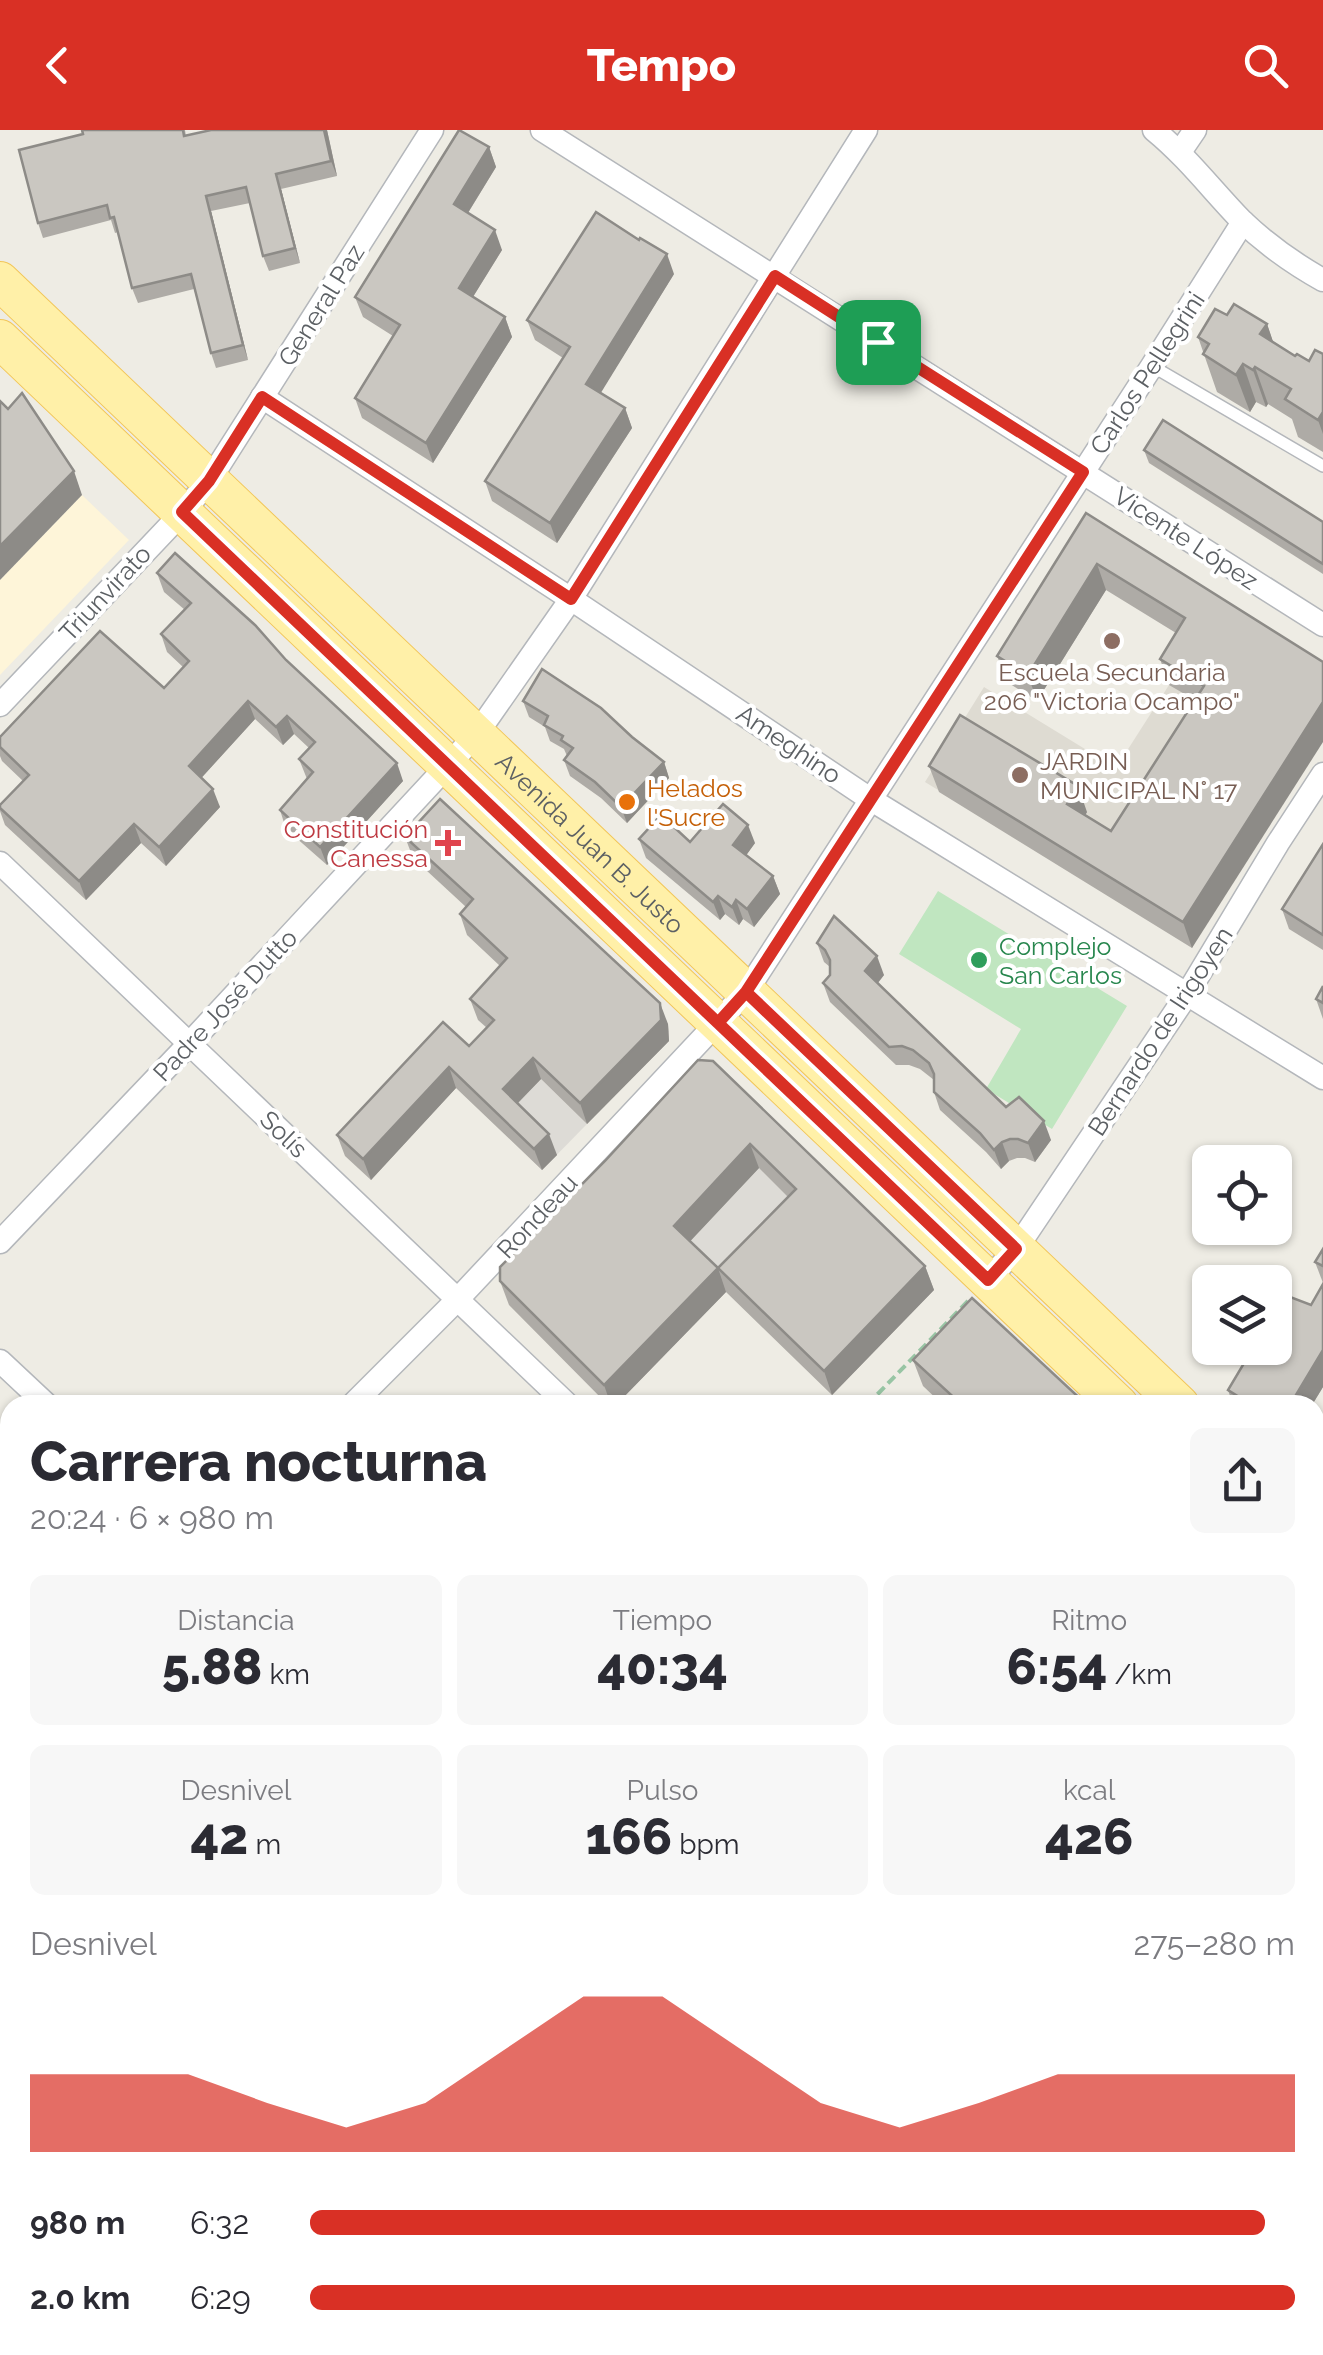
<!DOCTYPE html>
<html lang="es">
<meta charset="utf-8">
<style>
:root{--surface:#fff;--page:#f7f7f7;--text:#2b2b33;--muted:#7c7c81;--accent:#d93025}
body{margin:0;font-family:Raleway,sans-serif;background:var(--page);color:var(--text);height:100vh;display:flex;flex-direction:column;font-size:38px;white-space:nowrap}
*{box-sizing:border-box;margin:0}
p{font-size:32px;color:var(--muted)}
.icon{flex:none;width:55px;height:55px;fill:none;stroke:currentColor;stroke-width:2;stroke-linecap:round;stroke-linejoin:round}
.map{position:relative;flex:1;overflow:hidden}
.drawer{position:absolute;left:0px;top:1265px;width:1325px;height:960px;display:flex;flex-direction:column;background:var(--surface);border-radius:30px 30px 0 0;box-shadow:0 2px 8px #0004}
.drawer>*{flex:none}
.buttons{position:absolute;left:1192px;top:1015px;display:grid;gap:20px}
.buttons a{display:grid;place-items:center;width:100px;height:100px;border-radius:15px;background:var(--surface);box-shadow:0 2px 8px #0004;font-size:50px}
.pin{position:absolute;display:grid;place-items:center;width:85px;height:85px;color:#fff;margin:-42px;border-radius:20px;box-shadow:0 5px 15px #0006}
.round{display:grid;place-items:center;flex:none;width:105px;height:105px;border-radius:15px;background:var(--page)}
.overview{display:flex;align-items:center;justify-content:space-between;height:170px;padding:0 30px}
h1{font-size:55px;font-weight:800;line-height:75px}
.metrics{display:grid;grid-template-columns:repeat(3,1fr);gap:15px;height:170px;padding:10px 30px}
.metrics div{display:grid;align-content:center;border-radius:15px;background:var(--page);text-align:center}
.metrics b{font-size:50px;font-weight:800}
.metrics small{font-size:28px;font-weight:400}
.metrics p{font-size:28px}
.chart{height:280px;padding:20px 30px}
.chart p{display:flex;justify-content:space-between}
.chart svg{width:100%;height:180px;margin-top:10px;fill:var(--accent);opacity:.7}
ul{padding:0 30px;list-style:none;font-size:32px}
li{display:grid;grid-template-columns:160px 120px 1fr;align-items:center;height:75px}
li i{height:25px;border-radius:12px;background:var(--accent)}
header{display:flex;justify-content:space-between;align-items:center;height:130px;padding:0 30px;background:var(--accent);color:#fff;font-size:45px;font-weight:800}
.map>svg:first-child{display:block}
</style>
<header><svg class="icon" aria-label="back" viewBox="0 0 24 24"><path d="M15 5l-7 7 7 7"/></svg>Tempo<svg class="icon" aria-label="search" viewBox="0 0 24 24"><circle cx="10" cy="10" r="6"/><path d="M15 15l6 6"/></svg></header>
<div class="map">
<svg width="1323" height="2225" viewBox="0 0 1323 2225">
<rect width="100%" height="100%" fill="#eeece4"/>
<polygon fill="#fef5d9" points="82,365 129,410 0,545 0,450"/>
<g fill="#dddbd6">
<polygon points="502,911 587,994 542,1040 496,995"/>
<polygon points="690,970 805,1083 726,1162 614,1054"/>
</g>
<polygon fill="#dedbd2" points="1215,483 1323,612 1057,733 925,652 984,557 1116,638"/>
<g fill="#c0e6c0">
<polygon points="938,761 1127,876 1052,999 986,959 1021,899 899,824"/>
<polygon points="752,2215 845,2215 855,2225 763,2225"/>
</g>
<g fill="none" stroke-linecap="round" stroke-linejoin="round">
<g stroke="#b4b7bb" stroke-width="14">
<polyline id="service" points="1152,236 1323,336"/>
</g>
<g stroke="#b4b7bb" stroke-width="25">
<g id="minor">
<polyline points="542,0 1323,495"/>
<path d="M1154,0C1187,27 1212,60 1241,90C1265,113 1294,134 1323,150"/>
<polyline points="1180,22 1195,0"/>
<polyline points="262,267 571,469 870,669 1323,948"/>
<polyline points="0,575 182,383 209,351 432,0"/>
<polyline points="0,733 568,1275"/>
<polyline points="0,1112 189,914 476,605 571,469 866,0"/>
<polyline points="988,1150 1016,1119 1186,866 1278,713 1323,644"/>
<polyline points="0,1231 47,1275"/>
<polyline points="352,1275 457,1170 746,862 1152,236 1243,92"/>
<polyline points="0,1643 10,1632"/>
<polyline points="0,1741 10,1750"/>
<polyline points="1315,1948 1323,1940"/>
<polyline points="1315,1992 1323,2000"/>
<polyline points="1034,2215 1045,2225"/>
</g>
</g>
<g stroke="#b3b7bb" stroke-width="35">
<g id="secondary">
<polyline points="1315,1355 1323,1343"/>
<polyline points="481,2225 491,2215"/>
<polyline points="529,2225 539,2215"/>
</g>
</g>
<g stroke="#f2c659" stroke-width="40">
<g id="primary">
<path id="s1" d="M0,151L1180,1275"/>
<polyline points="0,209 1119,1275"/>
<polyline points="1315,1404 1323,1411"/>
<polyline points="1315,1462 1323,1470"/>
</g>
</g>
<polyline stroke="#98c5a4" stroke-width="4" stroke-dasharray="10 5" stroke-linecap="butt" points="867,1275 968,1171"/>
<use href="#service" stroke="#fff" stroke-width="11"/>
<use href="#minor" stroke="#fff" stroke-width="22"/>
<use href="#secondary" stroke="#fff" stroke-width="32"/>
<use href="#primary" stroke="#fff0a8" stroke-width="38"/>
</g>
<g fill="#aeaba6" fill-rule="evenodd">
<polygon points="82,0 185,0 186,6 327,0 337,46 281,59 300,133 269,141 263,126 250,73 211,81 248,230 216,238 211,223 194,159 138,173 132,158 118,102 115,103 111,90 43,108 38,93 83,4"/>
<polygon points="489,17 496,37 468,83 502,120 473,167 505,187 512,207 433,333 362,288 355,268 393,206 363,187 355,167"/>
<polygon points="674,144 600,263 625,278 632,298 557,413 492,371 485,351 563,228 535,210 527,190"/>
<polygon points="1227,185 1267,194 1273,212 1295,226 1309,231 1323,224 1323,322 1298,307 1292,289 1268,274 1266,277 1256,272 1250,282 1217,262 1198,207"/>
<polygon points="1144,320 1323,392 1323,444 1149,333"/>
<polygon points="1086,383 1323,532 1192,818 939,662 929,636 1087,682 1085,685 1111,701 1195,570 1169,555 1160,529 1176,503 1106,460 1037,571 1007,552 997,526"/>
<polygon points="157,443 286,530 403,651 327,735 286,699 280,680 307,649 299,629 309,618 294,604 283,615 255,589 201,648 220,677 166,736 141,713 86,770 5,695 0,681 0,675 23,651 2,631 0,626 0,607 164,558 183,537 167,522 161,504 185,480 164,462"/>
<polygon points="523,571 632,607 664,632 669,648 627,693 601,668 570,646 564,630 567,626 564,619 550,611 545,597 529,587"/>
<polygon points="405,707 668,894 669,911 587,994 541,949 518,973 557,1025 542,1040 456,958 371,1050 345,1026 337,1005 469,916 487,898 478,890 470,869 500,836 467,805 460,784 466,777 413,728"/>
<polygon points="639,709 755,713 746,725 773,746 780,764 754,797 743,789 739,795 725,784 720,790 646,728"/>
<polygon points="1323,714 1323,820 1289,799 1282,779"/>
<polygon points="817,813 884,845 878,853 1006,977 1051,1010 1035,1032 1025,1028 1017,1028 1009,1031 1001,1039 986,1022 940,980 934,962 934,950 920,939 909,935 896,935 830,872 823,853 830,845 830,837 824,832"/>
<polygon points="1323,856 1323,889 1316,869"/>
<path d="M698,930L925,1136L934,1160L832,1265L726,1162L616,1275H608L509,1175L500,1151L605,1031ZM759,1038L788,1067L718,1138L690,1111Z"/>
<polygon points="1323,1119 1323,1153 1315,1132"/>
<polygon points="1311,1175 1323,1257 1312,1275 1233,1275 1228,1260"/>
<polygon points="913,1230 1087,1275 943,1275 923,1256"/>
<polygon points="10,2166 10,2215 99,2215 102,2225 11,2225 0,2215 0,2176"/>
</g>
<g fill="#8d8b87">
<polygon points="324,0 327,0 337,46 331,31"/>
<polygon points="489,17 496,37 461,94 454,74"/>
<polygon points="276,44 281,59 300,133 295,118"/>
<polygon points="206,66 211,81 248,230 243,215"/>
<polygon points="495,100 502,120 466,178 459,158"/>
<polygon points="667,124 674,144 594,274 586,254"/>
<polygon points="505,187 512,207 433,333 426,313"/>
<polygon points="1267,194 1280,232 1260,204"/>
<polygon points="1243,234 1256,272 1250,282 1236,245"/>
<polygon points="1255,237 1268,274 1266,277 1253,240"/>
<polygon points="625,278 632,298 557,413 550,393"/>
<polygon points="1323,282 1323,304 1318,290"/>
<polygon points="74,341 82,365 0,450 0,416"/>
<polygon points="1097,434 1106,460 1037,571 1028,545"/>
<polygon points="248,571 255,589 195,655 189,636"/>
<polygon points="1323,572 1323,612 1192,818 1183,792"/>
<polygon points="287,586 294,604 283,615 276,597"/>
<polygon points="664,632 669,648 627,693 621,677"/>
<polygon points="397,633 403,651 327,735 320,717"/>
<polygon points="1078,656 1087,682 1077,700 1067,674"/>
<polygon points="213,659 220,677 166,736 159,717"/>
<polygon points="134,694 141,713 86,770 79,751"/>
<polygon points="748,695 755,713 740,734 733,715"/>
<polygon points="773,746 780,764 754,797 747,779"/>
<polygon points="718,766 725,784 720,790 713,772"/>
<polygon points="736,770 743,789 739,795 732,777"/>
<polygon points="877,826 884,845 872,860 865,841"/>
<polygon points="660,873 668,894 669,911 587,994 580,973"/>
<polygon points="533,928 541,949 511,980 503,959"/>
<polygon points="449,937 456,958 371,1050 363,1029"/>
<polygon points="1044,991 1051,1010 1035,1032 1028,1013"/>
<polygon points="549,1004 557,1025 542,1040 534,1019"/>
<polygon points="1002,1012 1009,1031 1001,1039 994,1020"/>
<polygon points="750,1014 759,1038 682,1120 674,1096"/>
<polygon points="925,1136 934,1160 832,1265 824,1241"/>
<polygon points="718,1138 726,1162 616,1275 611,1275 604,1255"/>
<polygon points="1323,1220 1323,1257 1312,1275 1290,1275"/>
<polygon points="90,2215 99,2215 102,2225 81,2225"/>
<polygon points="427,2215 442,2215 443,2222 440,2225 417,2225"/>
<polygon points="953,2215 956,2215 960,2225 944,2225"/>
</g>
<g fill="#cac7c1" stroke="#8d8b87" stroke-width="2.5" fill-rule="evenodd">
<polygon points="82,0 183,0 184,6 211,0 324,0 331,31 276,44 295,118 263,126 246,57 206,66 243,215 211,223 191,144 132,158 114,87 110,88 107,75 38,93 19,20 83,4"/>
<polygon points="459,0 489,17 454,74 495,100 459,158 505,187 426,313 355,268 400,195 355,167"/>
<polygon points="596,82 639,110 640,108 667,124 586,254 625,278 550,393 485,351 570,217 527,190"/>
<polygon points="1234,174 1267,194 1260,204 1295,226 1297,224 1309,231 1315,220 1323,224 1323,282 1318,290 1285,269 1291,259 1255,237 1253,240 1243,234 1236,245 1203,224 1209,214 1198,207 1215,179 1227,185"/>
<polygon points="22,263 74,341 0,416 0,271 8,279"/>
<polygon points="1163,290 1323,392 1323,434 1144,320"/>
<polygon points="1086,383 1323,532 1323,572 1183,792 929,636 960,585 1078,656 1067,674 1111,701 1204,556 1160,529 1185,488 1097,434 1028,545 997,526"/>
<polygon points="175,423 255,495 286,530 397,633 320,717 280,680 313,642 299,629 315,612 287,586 276,597 248,571 189,636 213,659 159,717 134,694 79,751 0,678 0,675 29,645 0,617 0,607 100,501 164,558 189,531 161,504 191,473 157,443"/>
<polygon points="542,539 601,578 632,607 664,632 621,677 595,652 564,630 573,618 561,610 563,606 544,595 548,586 523,571"/>
<polygon points="440,669 660,873 661,890 580,973 533,928 503,959 549,1004 534,1019 449,937 363,1029 337,1005 443,892 469,916 494,890 470,869 507,828 460,784 473,769 405,707"/>
<polygon points="723,674 748,695 733,715 773,746 747,779 736,770 732,777 718,766 713,772 639,709 661,685 690,712"/>
<polygon points="1323,714 1323,805 1282,779"/>
<polygon points="834,786 877,826 865,841 1006,977 1019,967 1044,991 1028,1013 1018,1009 1010,1009 1002,1012 994,1020 980,1003 934,962 934,944 929,933 913,920 902,916 889,917 823,853 830,845 830,830 825,820 817,813"/>
<polygon points="1323,856 1323,873 1316,869"/>
<path d="M698,930L713,931L925,1136L824,1241L718,1138L604,1255L500,1151V1137L605,1031ZM750,1014L796,1059L718,1138L674,1096Z"/>
<polygon points="1323,1119 1323,1136 1315,1132"/>
<polygon points="1323,1154 1323,1220 1290,1275 1252,1275 1228,1260 1253,1218 1275,1218 1275,1182 1285,1165 1311,1175"/>
<polygon points="972,1168 1087,1275 962,1275 913,1230"/>
<polygon points="10,2166 10,2211 0,2202 0,2176"/>
<polygon points="14,2215 90,2215 81,2225 25,2225"/>
<polygon points="365,2215 427,2215 417,2225 355,2225"/>
<polygon points="595,2215 602,2215 613,2225 586,2225"/>
<polygon points="851,2215 953,2215 944,2225 841,2225"/>
</g>
<g fill="none" stroke-linecap="round" stroke-linejoin="round">
<g stroke="#fff" stroke-width="20">
<polyline id="route" points="878,212 775,146 571,469 262,267 209,351 182,382 718,893 746,862 1016,1119 988,1150 718,893 746,862 1083,342 878,212"/>
</g>
<use href="#route" stroke="#d93025" stroke-width="12"/>
</g>
<g fill="#8d6e63" stroke="#fff" stroke-width="4">
<circle cx="1112" cy="511" r="10"/>
<circle cx="1020" cy="645" r="10"/>
</g>
<circle fill="#e8710a" stroke="#fff" stroke-width="4" cx="627" cy="672" r="10"/>
<path fill="#e0444e" stroke="#fff" stroke-width="4" d="M443 698h10v10h10v10h-10v10h-10v-10h-10v-10h10z"/>
<circle fill="#2e9e5b" stroke="#fff" stroke-width="4" cx="979" cy="830" r="10"/>
<g text-anchor="middle" dominant-baseline="central" stroke-width="8" stroke-linejoin="round" paint-order="stroke">
<g font-size="25" fill="#5c6064" stroke="#fff">
<text transform="translate(321 175) rotate(-58)">General Paz</text>
<text transform="translate(1147 243) rotate(-57)">Carlos Pellegrini</text>
<text transform="translate(1186 408) rotate(33)">Vicente López</text>
<text transform="translate(105 463) rotate(-47)">Triunvirato</text>
<text transform="translate(789 614) rotate(34)">Ameghino</text>
<text stroke="none"><textPath href="#s1" startOffset="815">Avenida Juan B. Justo</textPath></text>
<text transform="translate(225 875) rotate(-47)">Padre José Dutto</text>
<text transform="translate(1160 901) rotate(-57)">Bernardo de Irigoyen</text>
<text transform="translate(284 1004) rotate(44)">Solís</text>
<text transform="translate(537 1086) rotate(-47)">Rondeau</text>
</g>
<g font-size="25" fill="#785e54" stroke="#fff">
<text x="1112" y="542">Escuela Secundaria<tspan x="1112" dy="29">206 "Victoria Ocampo"</tspan></text>
<text x="1040" y="631" text-anchor="start">JARDIN<tspan x="1040" dy="29">MUNICIPAL N° 17</tspan></text>
</g>
<g font-size="25" fill="#c56008" stroke="#fff" text-anchor="start">
<text x="647" y="658">Helados<tspan x="647" dy="29">l'Sucre</tspan></text>
</g>
<g font-size="25" fill="#be3a42" stroke="#fff" text-anchor="end">
<text x="428" y="699">Constitución<tspan x="428" dy="29">Canessa</tspan></text>
</g>
<g font-size="25" fill="#27864d" stroke="#fff" text-anchor="start">
<text x="999" y="816">Complejo<tspan x="999" dy="29">San Carlos</tspan></text>
</g>
</g>
</svg>
<div class="buttons">
<a><svg class="icon" aria-label="locate" viewBox="0 0 24 24"><circle cx="12" cy="12" r="6"/><path d="M12 2v4M12 18v4M2 12h4M18 12h4"/></svg></a>
<a><svg class="icon" aria-label="layers" viewBox="0 0 24 24"><path d="M12 4l9 5-9 5-9-5zM3 14l9 5 9-5"/></svg></a>
</div>
<div class="pin" style="left:878px;top:212px;background:#1e9e55"><svg class="icon" aria-label="arrive" viewBox="0 0 24 24"><path d="M6 21V4h12l-3 4 3 4H6"/></svg></div>
<section class="drawer">
<div class="overview"><div><h1>Carrera nocturna</h1><p>20:24 · 6 × 980 m</p></div><a class="round"><svg class="icon" aria-label="share" viewBox="0 0 24 24"><path d="M12 15V3M7 8l5-5 5 5M5 13v7h14v-7"/></svg></a></div>
<div class="metrics">
<div><p>Distancia</p><b>5.88<small> km</small></b></div>
<div><p>Tiempo</p><b>40:34</b></div>
<div><p>Ritmo</p><b>6:54<small> /km</small></b></div>
</div>
<div class="metrics">
<div><p>Desnivel</p><b>42<small> m</small></b></div>
<div><p>Pulso</p><b>166<small> bpm</small></b></div>
<div><p>kcal</p><b>426</b></div>
</div>
<div class="chart"><p><span>Desnivel</span>275–280 m</p>
<svg viewBox="0 0 160 44" preserveAspectRatio="none"><path d="M0 44V25L10 25L20 25L30 32L40 38L50 32L60 19L70 6L80 6L90 19L100 32L110 38L120 32L130 25L140 25L150 25L160 25V44z"/></svg>
</div>
<ul>
<li><b>980 m</b>6:32<i style="width:97%"></i></li>
<li><b>2.0 km</b>6:29<i style="width:100%"></i></li>
</ul>
</section>
</div>
